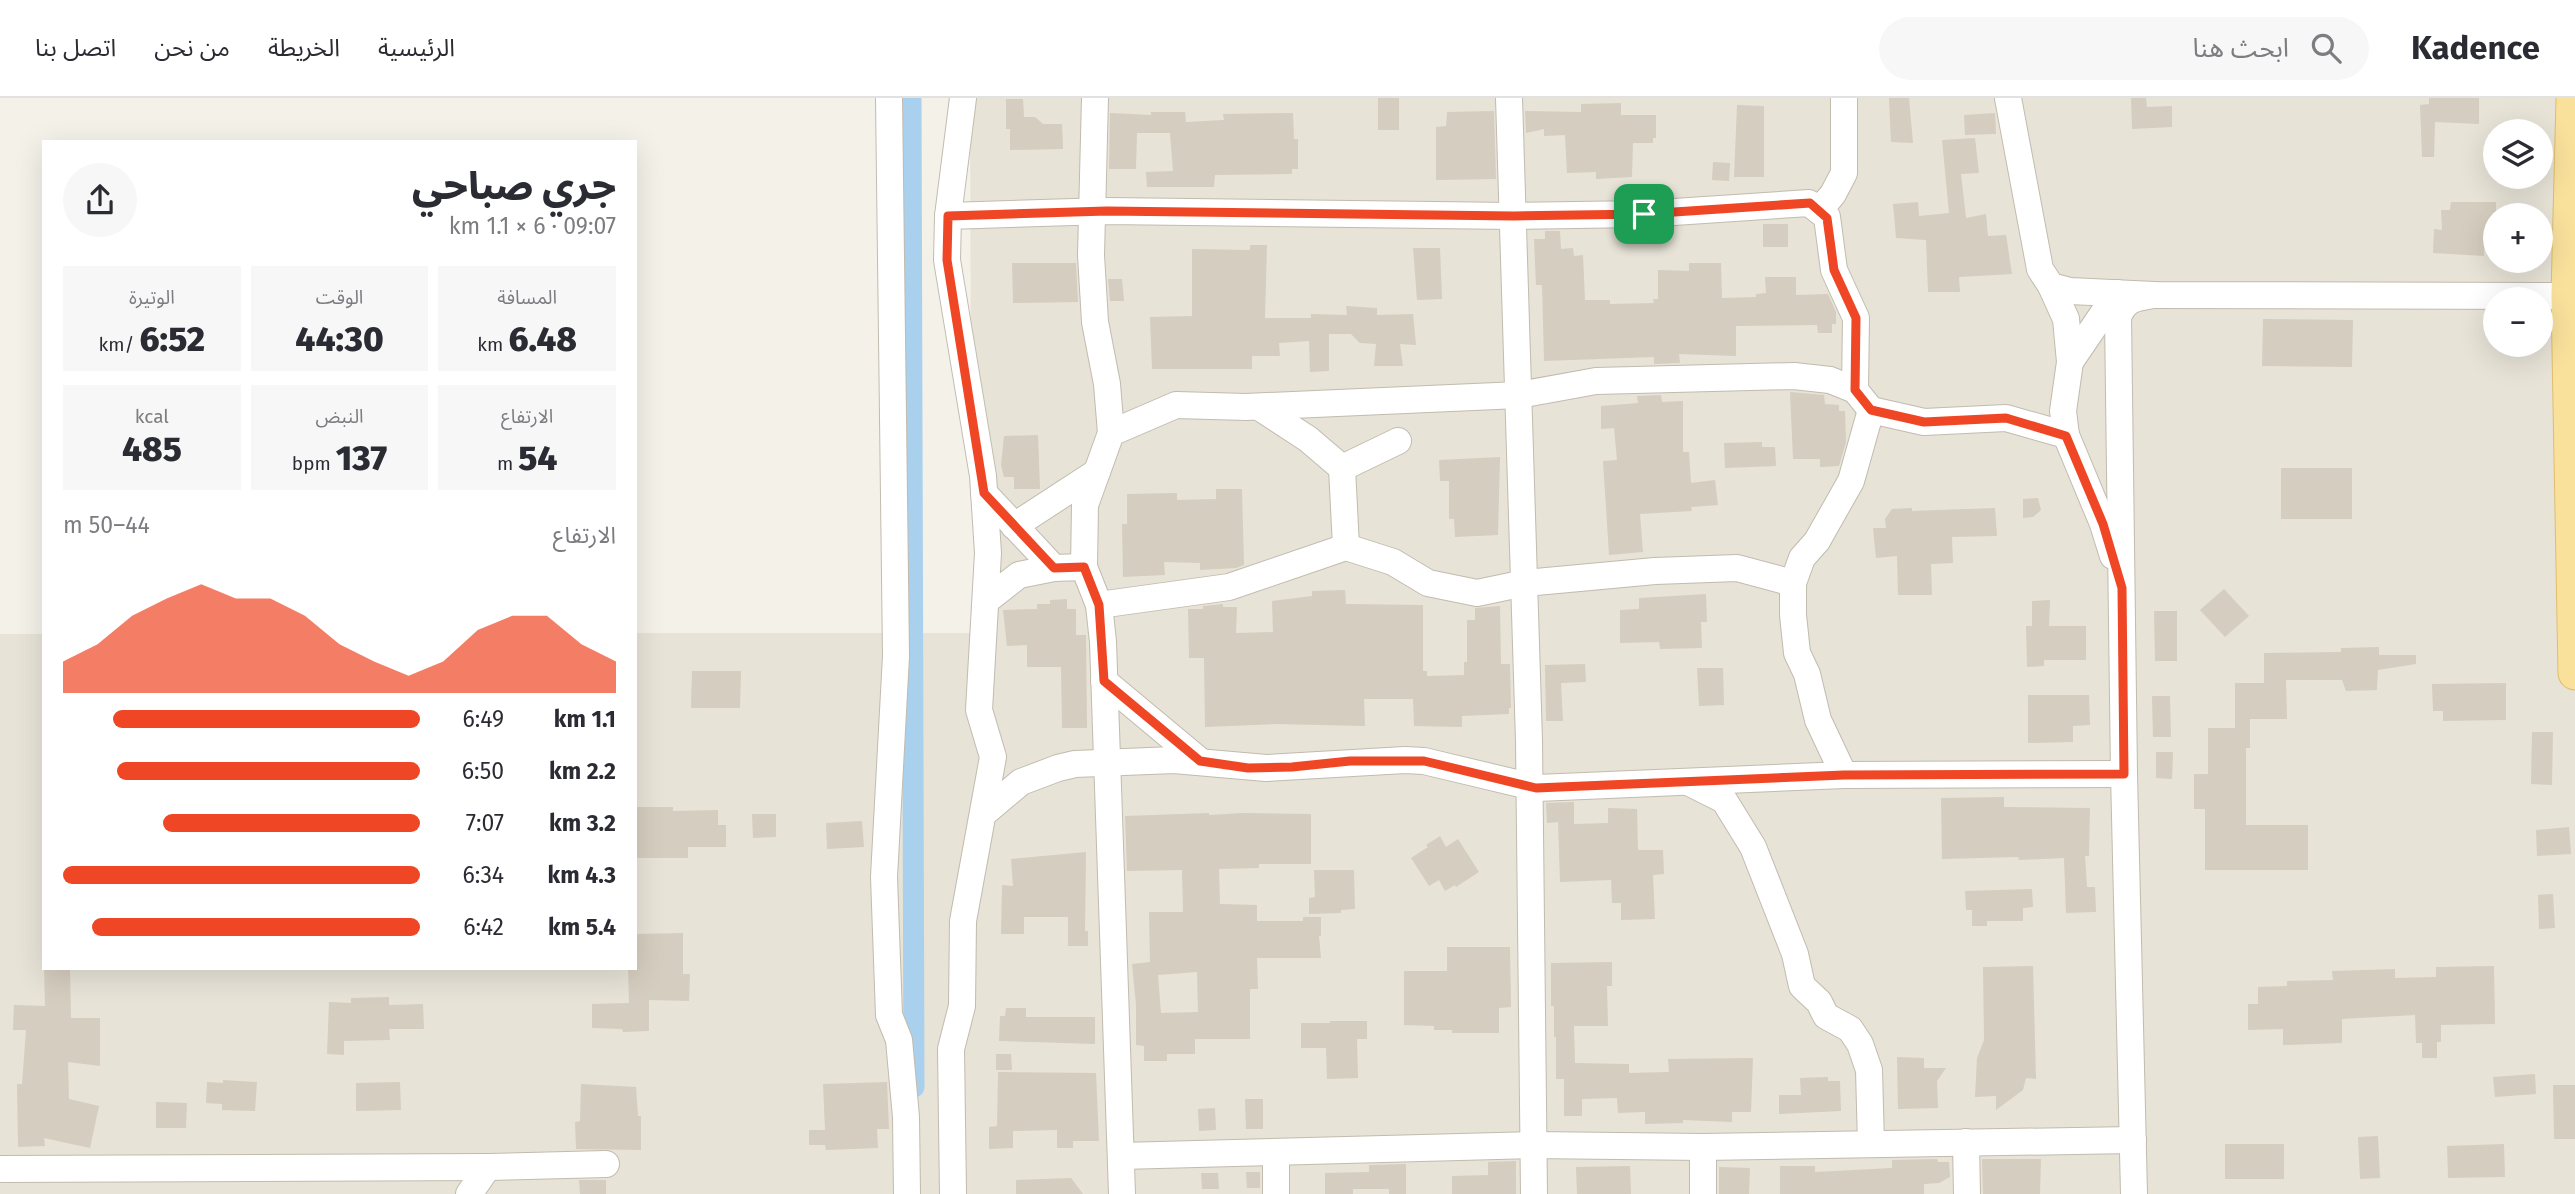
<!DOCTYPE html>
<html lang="ar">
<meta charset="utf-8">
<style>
:root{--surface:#fff;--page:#f7f7f7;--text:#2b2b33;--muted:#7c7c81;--line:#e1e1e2;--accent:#ef4725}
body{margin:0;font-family:"Fira Sans","Noto Sans Arabic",sans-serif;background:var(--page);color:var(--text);direction:rtl;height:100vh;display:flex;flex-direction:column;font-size:26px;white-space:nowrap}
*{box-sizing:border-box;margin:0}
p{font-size:23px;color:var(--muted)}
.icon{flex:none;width:38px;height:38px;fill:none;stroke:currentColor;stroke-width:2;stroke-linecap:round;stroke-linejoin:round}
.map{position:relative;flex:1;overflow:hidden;direction:ltr}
.side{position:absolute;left:42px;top:42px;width:595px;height:830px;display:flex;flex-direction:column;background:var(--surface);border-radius:0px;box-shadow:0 7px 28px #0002;direction:rtl}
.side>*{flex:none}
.fabs{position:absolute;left:2483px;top:21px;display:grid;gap:14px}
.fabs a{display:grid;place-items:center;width:70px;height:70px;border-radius:50%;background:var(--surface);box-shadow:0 7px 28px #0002;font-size:35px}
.pin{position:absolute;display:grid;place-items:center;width:60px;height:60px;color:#fff;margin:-30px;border-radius:14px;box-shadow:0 4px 10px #0006}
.round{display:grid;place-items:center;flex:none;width:74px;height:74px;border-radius:37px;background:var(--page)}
.overview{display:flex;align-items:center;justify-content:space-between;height:119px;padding:0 21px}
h1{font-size:38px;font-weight:800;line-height:52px}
.metrics{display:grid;grid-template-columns:repeat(3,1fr);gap:10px;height:119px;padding:7px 21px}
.metrics div{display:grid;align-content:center;border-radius:0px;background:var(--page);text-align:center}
.metrics b{font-size:35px;font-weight:800}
.metrics small{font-size:19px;font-weight:400}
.metrics p{font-size:19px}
.chart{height:196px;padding:14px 21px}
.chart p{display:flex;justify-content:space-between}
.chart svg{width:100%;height:126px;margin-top:7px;fill:var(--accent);opacity:.7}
ul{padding:0 21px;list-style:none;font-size:23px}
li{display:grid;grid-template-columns:112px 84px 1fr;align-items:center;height:52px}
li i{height:18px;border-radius:9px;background:var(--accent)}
header{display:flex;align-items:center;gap:42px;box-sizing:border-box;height:98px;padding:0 35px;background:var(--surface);border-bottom:2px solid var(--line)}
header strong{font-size:33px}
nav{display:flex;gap:38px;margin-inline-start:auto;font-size:24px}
.search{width:490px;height:63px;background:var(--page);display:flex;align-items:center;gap:18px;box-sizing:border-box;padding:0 24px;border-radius:38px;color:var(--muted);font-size:26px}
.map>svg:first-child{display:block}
</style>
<header>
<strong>Kadence</strong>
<div class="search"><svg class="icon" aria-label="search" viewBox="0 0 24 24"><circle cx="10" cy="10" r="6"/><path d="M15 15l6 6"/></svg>ابحث هنا</div>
<nav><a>الرئيسية</a><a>الخريطة</a><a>من نحن</a><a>اتصل بنا</a></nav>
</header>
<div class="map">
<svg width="2575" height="1096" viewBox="0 0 2575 1096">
<rect width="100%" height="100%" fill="#f4f1e9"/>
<path fill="#e7e3d7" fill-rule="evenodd" d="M970,0H2575V1096H0V536H44V870H635V535H972L987,502L971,309ZM2496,33H2541V79H2496ZM2496,117H2541V163H2496ZM2496,201H2541V247H2496Z"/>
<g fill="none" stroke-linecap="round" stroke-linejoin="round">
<polyline stroke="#a9d0ed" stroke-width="21" points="911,0 914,989"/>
</g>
<g fill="#d5cdbf" fill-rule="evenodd">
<rect x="1378" y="0" width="21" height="32"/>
<polygon points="1889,0 1909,0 1913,45 1891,44"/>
<polygon points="2131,0 2146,0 2147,9 2172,8 2172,29 2132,31"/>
<polygon points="2429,0 2479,0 2479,26 2435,24 2434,59 2422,59 2420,7 2429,6"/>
<polygon points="1006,1 1023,1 1024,19 1035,19 1043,26 1062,26 1063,51 1010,52 1010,31 1006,31"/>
<polygon points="1621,5 1621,17 1656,17 1656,40 1653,40 1653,45 1633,45 1632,79 1596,81 1596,74 1567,75 1565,37 1544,38 1544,31 1526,35 1525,13 1581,14 1581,6"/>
<polygon points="1737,7 1764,8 1764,79 1734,79"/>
<polygon points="1494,13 1496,81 1436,82 1436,29 1446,28 1447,14"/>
<polygon points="1151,14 1185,14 1186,24 1224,22 1223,16 1293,15 1294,41 1298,41 1298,71 1292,71 1292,76 1215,77 1214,89 1147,89 1146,74 1173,73 1170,35 1137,35 1136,71 1109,71 1110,15 1151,17"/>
<polygon points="1995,15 1996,36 1965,37 1964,17"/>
<polygon points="1975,40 1979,75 1961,76 1966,120 1986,116 1988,138 2006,137 2012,176 1959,179 1960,194 1928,194 1926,142 1896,140 1893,106 1918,104 1919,118 1949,115 1942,42"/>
<polygon points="1713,64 1730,65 1729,83 1712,82"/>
<polygon points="2451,104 2496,104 2496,144 2484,144 2484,158 2433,155 2434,131 2442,132 2441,112 2450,112"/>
<rect x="1763" y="126" width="25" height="23"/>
<polygon points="1545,133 1560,133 1561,151 1573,150 1574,158 1583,157 1585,202 1610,202 1610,206 1654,205 1653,201 1658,201 1658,172 1689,173 1689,165 1721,165 1722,200 1756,199 1756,196 1766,195 1765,179 1796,179 1796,197 1828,196 1836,214 1836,226 1832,226 1832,235 1818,235 1817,227 1736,228 1736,258 1679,256 1680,265 1654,266 1654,259 1544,263 1542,187 1536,187 1534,141 1545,141"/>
<polygon points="1250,147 1267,147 1265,220 1311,220 1311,216 1347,217 1346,208 1377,210 1377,217 1413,216 1416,247 1400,246 1403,268 1374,268 1376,246 1360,245 1351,236 1329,236 1329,273 1310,274 1309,243 1279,245 1280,258 1252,258 1252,271 1152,271 1150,219 1192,218 1192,151 1250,152"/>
<polygon points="1413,150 1440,150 1442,201 1417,202"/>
<polygon points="1012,165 1076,165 1078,204 1013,205"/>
<polygon points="1108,181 1122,181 1124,203 1110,203"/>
<polygon points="2263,221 2353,222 2352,269 2262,268"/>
<polygon points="1790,294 1824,297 1825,306 1839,307 1839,313 1845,313 1846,344 1839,368 1820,369 1820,361 1793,361"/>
<polygon points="1661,297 1662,304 1683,303 1683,354 1689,354 1691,385 1715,382 1718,407 1691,409 1692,413 1640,416 1643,454 1609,457 1603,363 1617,362 1614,330 1601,331 1601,308 1638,305 1637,298"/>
<polygon points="1038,337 1040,391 1014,391 1014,379 1004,379 1001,367 1004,338"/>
<polygon points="1762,344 1762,349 1775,349 1776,368 1725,370 1724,345"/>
<polygon points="1500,359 1498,437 1455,439 1454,421 1449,421 1449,383 1440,383 1439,362"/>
<rect x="2281" y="370" width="71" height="51"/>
<polygon points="1216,391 1242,391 1244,467 1236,470 1200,472 1200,465 1164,464 1165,477 1123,479 1122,426 1127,426 1127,396 1177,395 1177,402 1216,401"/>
<polygon points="2038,400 2041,412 2033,419 2023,420 2023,401"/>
<polygon points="1912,410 1912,413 1995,410 1997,438 1952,439 1953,465 1931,466 1932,497 1898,497 1897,458 1876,460 1873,430 1886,430 1885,421 1892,411"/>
<polygon points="2224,491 2249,518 2225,539 2200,512"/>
<polygon points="1345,492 1346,506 1423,507 1423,573 1427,573 1427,578 1464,577 1464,564 1467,564 1467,522 1475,522 1475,510 1500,508 1501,566 1510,566 1511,610 1509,610 1509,616 1462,618 1462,629 1414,628 1413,601 1364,601 1365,628 1275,626 1205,629 1204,560 1189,560 1188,511 1203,511 1203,508 1223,506 1223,509 1237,509 1236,535 1273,534 1272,503 1312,498 1312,493"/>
<polygon points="1706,496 1707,524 1701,524 1702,550 1660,551 1659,544 1620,545 1620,512 1639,511 1639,500"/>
<polygon points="1067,501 1067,511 1076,511 1076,537 1086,537 1087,630 1062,630 1061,569 1027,569 1027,547 1007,548 1003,512 1037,511 1037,506 1050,506 1050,502"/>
<polygon points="2050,502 2049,528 2086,528 2086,562 2044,562 2044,568 2027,569 2026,528 2032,528 2032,503"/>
<polygon points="2154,513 2177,513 2177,563 2155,563"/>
<polygon points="2379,549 2379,557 2416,557 2416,566 2378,572 2377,592 2346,593 2342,582 2286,582 2287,621 2250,621 2250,650 2246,650 2246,727 2308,727 2308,772 2205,772 2205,711 2194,711 2194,676 2208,676 2208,630 2235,630 2235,585 2264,585 2264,555 2341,554 2341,550"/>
<polygon points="1585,566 1586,584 1561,585 1563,623 1546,623 1545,567"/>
<polygon points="1697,570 1723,570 1724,607 1699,608"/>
<polygon points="692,573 741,573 740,610 691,610"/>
<polygon points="2506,585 2506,622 2443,623 2443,613 2433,613 2432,586"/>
<polygon points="2028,597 2089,597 2090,627 2073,628 2073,644 2028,645"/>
<polygon points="2152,598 2170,598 2171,639 2153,639"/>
<polygon points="2532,634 2553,634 2552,687 2531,686"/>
<polygon points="2156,654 2173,654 2172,681 2156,680"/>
<polygon points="2004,699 2004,709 2090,710 2089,758 2085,758 2087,789 2095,789 2096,814 2066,815 2064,760 2019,762 2018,759 1942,761 1941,700"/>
<polygon points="1574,704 1574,726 1608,725 1608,710 1637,711 1638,752 1663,752 1664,776 1653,777 1655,821 1621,822 1621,805 1612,805 1611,782 1560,784 1558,724 1547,725 1546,705"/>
<polygon points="635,709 673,709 673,713 718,712 718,727 726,727 726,749 688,749 688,760 635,760"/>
<path d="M1209,715V717L1243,715L1311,716V766H1259V770L1219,771L1220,806L1257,807V823H1303V819H1321V838H1319L1321,860H1257L1258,891H1250V941H1195V956H1167V963H1144V948L1136,947V907L1132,866L1150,864L1149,814H1183L1182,772L1127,773L1125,718ZM1197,874L1198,914L1161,915L1158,877Z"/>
<polygon points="752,716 776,716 776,739 753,740"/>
<polygon points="862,723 864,749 827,751 826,725"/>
<polygon points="2569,729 2571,756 2537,758 2536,732"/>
<polygon points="1440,738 1446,749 1458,741 1479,774 1456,789 1455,787 1445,793 1439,782 1429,788 1411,760 1428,749 1426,747"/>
<polygon points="1086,754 1085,833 1088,833 1088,848 1068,848 1068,819 1024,819 1024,836 1001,836 1002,787 1013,788 1011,761"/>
<polygon points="1314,772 1354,772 1355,811 1341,812 1341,815 1309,816 1309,800 1315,799"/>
<polygon points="2032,791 2033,809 2023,810 2023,823 1987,823 1987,828 1972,828 1972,812 1966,812 1965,793"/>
<polygon points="2553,796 2555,830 2539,831 2538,797"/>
<polygon points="683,835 683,876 690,876 689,903 649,902 649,933 623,934 622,931 592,930 592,906 629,905 628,870 635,870 635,836"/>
<polygon points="1447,849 1510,849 1511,909 1499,910 1499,935 1452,935 1452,932 1434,932 1434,928 1404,927 1404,873 1447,873"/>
<polygon points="1612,864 1612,888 1607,888 1608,928 1574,928 1575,965 1629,966 1629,975 1669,974 1668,961 1753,960 1751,1014 1732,1014 1732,1024 1683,1022 1683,1025 1645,1026 1645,1014 1618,1015 1617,1000 1582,1001 1582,1018 1564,1018 1564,981 1556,981 1556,939 1554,939 1554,908 1551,908 1551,865"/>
<polygon points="2033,868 2036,981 2026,980 2023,992 1996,1012 1996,998 1975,999 1977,960 1984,942 1983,869"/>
<polygon points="2494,868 2495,926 2441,927 2441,944 2437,944 2437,960 2422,960 2422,945 2416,945 2415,917 2342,921 2342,945 2283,947 2283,931 2248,932 2248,906 2258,906 2258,889 2287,888 2287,883 2333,882 2332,873 2395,871 2395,880 2436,879 2436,869"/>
<polygon points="44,870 70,870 71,920 100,920 100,968 68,964 69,1001 99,1008 90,1050 44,1040 45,1048 18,1049 17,986 22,986 26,932 13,932 14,907 45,908"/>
<polygon points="389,899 389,907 423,906 424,931 389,931 390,942 344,943 344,957 327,956 329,904 351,905 351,900"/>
<polygon points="1006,910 1026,910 1026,919 1095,919 1095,946 999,943 1000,918 1005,918"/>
<polygon points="1330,923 1367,923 1367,941 1357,941 1358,980 1327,981 1326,950 1301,950 1301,925 1330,925"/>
<polygon points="996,956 1011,956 1012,972 996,972"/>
<polygon points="1897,959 1924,960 1924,970 1946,970 1937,983 1938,1010 1898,1011"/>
<polygon points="998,974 1096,975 1099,1043 1073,1043 1073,1050 1057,1050 1057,1032 1013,1033 1013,1050 989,1051 989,1029 997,1028"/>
<polygon points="2535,976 2536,996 2495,999 2493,979"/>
<polygon points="1828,979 1828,983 1840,983 1841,1013 1779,1016 1779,997 1801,997 1800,980"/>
<polygon points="223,982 257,984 255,1013 222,1012 222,1006 206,1005 207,984 223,985"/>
<polygon points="400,984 401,1012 356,1013 356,985"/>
<polygon points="887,984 889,1031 877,1031 878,1050 826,1052 825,1047 809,1047 809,1032 825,1032 823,986"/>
<polygon points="581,986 636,989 638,1018 641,1018 641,1052 576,1051 575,1024 580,1023"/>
<polygon points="2553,987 2575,987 2575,1041 2554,1041"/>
<polygon points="1245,1001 1263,1001 1263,1031 1246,1031"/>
<polygon points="156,1004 187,1005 186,1030 156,1030"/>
<polygon points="1215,1010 1216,1032 1199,1033 1198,1011"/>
<polygon points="2378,1038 2380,1080 2360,1081 2358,1039"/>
<rect x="2225" y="1046" width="59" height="35"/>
<polygon points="2504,1046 2505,1079 2448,1080 2447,1048"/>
<polygon points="1937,1061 1938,1064 1949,1064 1950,1079 1939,1085 1924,1086 1924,1096 1780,1096 1780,1068 1815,1068 1815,1074 1892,1070 1892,1062"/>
<polygon points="1982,1061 2041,1061 2040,1096 1983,1096"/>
<polygon points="1516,1063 1516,1096 1452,1096 1452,1078 1488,1077 1488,1064"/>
<polygon points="1406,1066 1406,1096 1389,1096 1389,1091 1353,1091 1353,1096 1325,1096 1325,1075 1369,1074 1369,1067"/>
<polygon points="1630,1068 1631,1096 1577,1096 1576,1069"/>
<polygon points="1719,1069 1750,1070 1749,1096 1719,1096"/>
<polygon points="1246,1074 1260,1074 1260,1090 1247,1090"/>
<polygon points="1201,1075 1218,1075 1219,1091 1202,1091"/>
<polygon points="1071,1080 1083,1096 1016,1096 1016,1082"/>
<polygon points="579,1082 606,1082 606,1096 580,1096"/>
</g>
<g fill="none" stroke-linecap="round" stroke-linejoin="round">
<g stroke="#c2bbaf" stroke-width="28">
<g id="minor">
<polyline points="889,0 896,558 884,779 889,917 899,942 906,1019 907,1096"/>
<polyline points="1095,0 1091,157 1095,224 1107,286 1111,335"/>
<polyline points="1509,0 1529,643 1534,1096"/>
<polyline points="2008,0 2040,171 2051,188 2070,193 2154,197 2568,198"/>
<polyline points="1819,113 1833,96 1844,75 1844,0"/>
<polyline points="948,118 963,0"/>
<polyline points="2051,188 2066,221 2070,264 2063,313 2066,337 2103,426 2113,458"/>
<polyline points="2070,264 2117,195"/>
<polyline points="1259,309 1308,341 1342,370 1346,449"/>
<polyline points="1342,370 1398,343"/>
<polyline points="984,395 1054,470"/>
<polyline points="1014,428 1097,374"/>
<polyline points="987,502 1019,477 1054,470 1084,469"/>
<polyline points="1099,507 1229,489 1346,449 1393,464 1428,485 1477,495 1525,485 1655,473 1737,470 1793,485"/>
<polyline points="1104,583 1200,663"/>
<polyline points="1844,677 1818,622 1807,576 1797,555 1793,517 1793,485 1802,460 1817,443 1851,383 1871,312"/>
<polyline points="1690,685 1724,702 1753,749 1795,856 1802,888 1819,904 1826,918 1850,931 1860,946 1869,972 1871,1046"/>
<polyline points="983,716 1021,684 1058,670 1075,666 1174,662 1266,670 1405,662 1424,663 1537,690 1844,677 2124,676"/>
<polyline points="1966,1044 1967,1096"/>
<polyline points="1703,1049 1703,1096"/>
<polyline points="1276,1056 1276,1096"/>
<polyline points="1121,1058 1533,1047 1703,1049 2133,1042"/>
<polyline points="0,1071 488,1069 606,1066"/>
<polyline points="469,1096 488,1069"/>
<polyline points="953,1096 951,951 962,908 963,823 993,659 979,612 988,455 983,378 947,162 948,118 1107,113 1514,118 1644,116 1809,105 1827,119 1834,172 1856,220 1855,292 1871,312 1924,324 2006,320 2066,337"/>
<polyline points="1122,1096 1103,544 1099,507 1084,469 1085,407 1111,335 1176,307 1246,309 1519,297 1596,283 1794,278 1830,282 1855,292"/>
<path d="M2134,1096L2124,676L2118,219C2126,200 2136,200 2154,197"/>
</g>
</g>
<g stroke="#debe6d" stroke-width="35">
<polyline id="major" points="2573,0 2568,198 2575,575"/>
</g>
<use href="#minor" stroke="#fff" stroke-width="26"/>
<use href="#major" stroke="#f9e19c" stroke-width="33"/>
</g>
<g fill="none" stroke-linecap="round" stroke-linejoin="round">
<g stroke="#fff" stroke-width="14">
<polygon id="route" points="1810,105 1827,120 1834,172 1856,220 1855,292 1871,312 1924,324 2006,320 2066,338 2103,426 2122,490 2124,676 1844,677 1536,690 1424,663 1350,663 1292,669 1248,670 1200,663 1104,583 1099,507 1084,469 1054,470 984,395 947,162 948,118 1107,113 1514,118 1644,116"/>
</g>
<use href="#route" stroke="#ef4725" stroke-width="9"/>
</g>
</svg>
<div class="fabs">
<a><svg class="icon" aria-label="layers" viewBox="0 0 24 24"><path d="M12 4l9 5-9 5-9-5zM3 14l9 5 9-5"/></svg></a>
<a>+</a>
<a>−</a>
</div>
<div class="pin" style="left:1644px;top:116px;background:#1e9e55"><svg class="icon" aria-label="arrive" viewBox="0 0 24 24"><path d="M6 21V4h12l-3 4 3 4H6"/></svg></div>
<section class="side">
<div class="overview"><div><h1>جري صباحي</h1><p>09:07 · 6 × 1.1 km</p></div><a class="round"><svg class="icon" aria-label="share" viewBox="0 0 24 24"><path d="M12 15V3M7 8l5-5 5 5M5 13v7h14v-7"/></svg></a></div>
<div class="metrics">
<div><p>المسافة</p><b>6.48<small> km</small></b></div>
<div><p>الوقت</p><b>44:30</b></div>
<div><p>الوتيرة</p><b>6:52<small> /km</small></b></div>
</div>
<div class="metrics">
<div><p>الارتفاع</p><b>54<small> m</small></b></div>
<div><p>النبض</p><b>137<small> bpm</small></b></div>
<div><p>kcal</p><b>485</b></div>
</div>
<div class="chart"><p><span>الارتفاع</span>44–50 m</p>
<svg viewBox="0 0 160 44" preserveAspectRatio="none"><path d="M0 44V33L10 27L20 17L30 11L40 6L50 11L60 11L70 17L80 27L90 33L100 38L110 33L120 22L130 17L140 17L150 27L160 33V44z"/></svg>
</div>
<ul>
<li><b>1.1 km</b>6:49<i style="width:86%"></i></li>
<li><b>2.2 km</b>6:50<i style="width:85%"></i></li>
<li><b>3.2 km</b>7:07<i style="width:72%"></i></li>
<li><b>4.3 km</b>6:34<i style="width:100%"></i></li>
<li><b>5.4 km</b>6:42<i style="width:92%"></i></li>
</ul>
</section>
</div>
